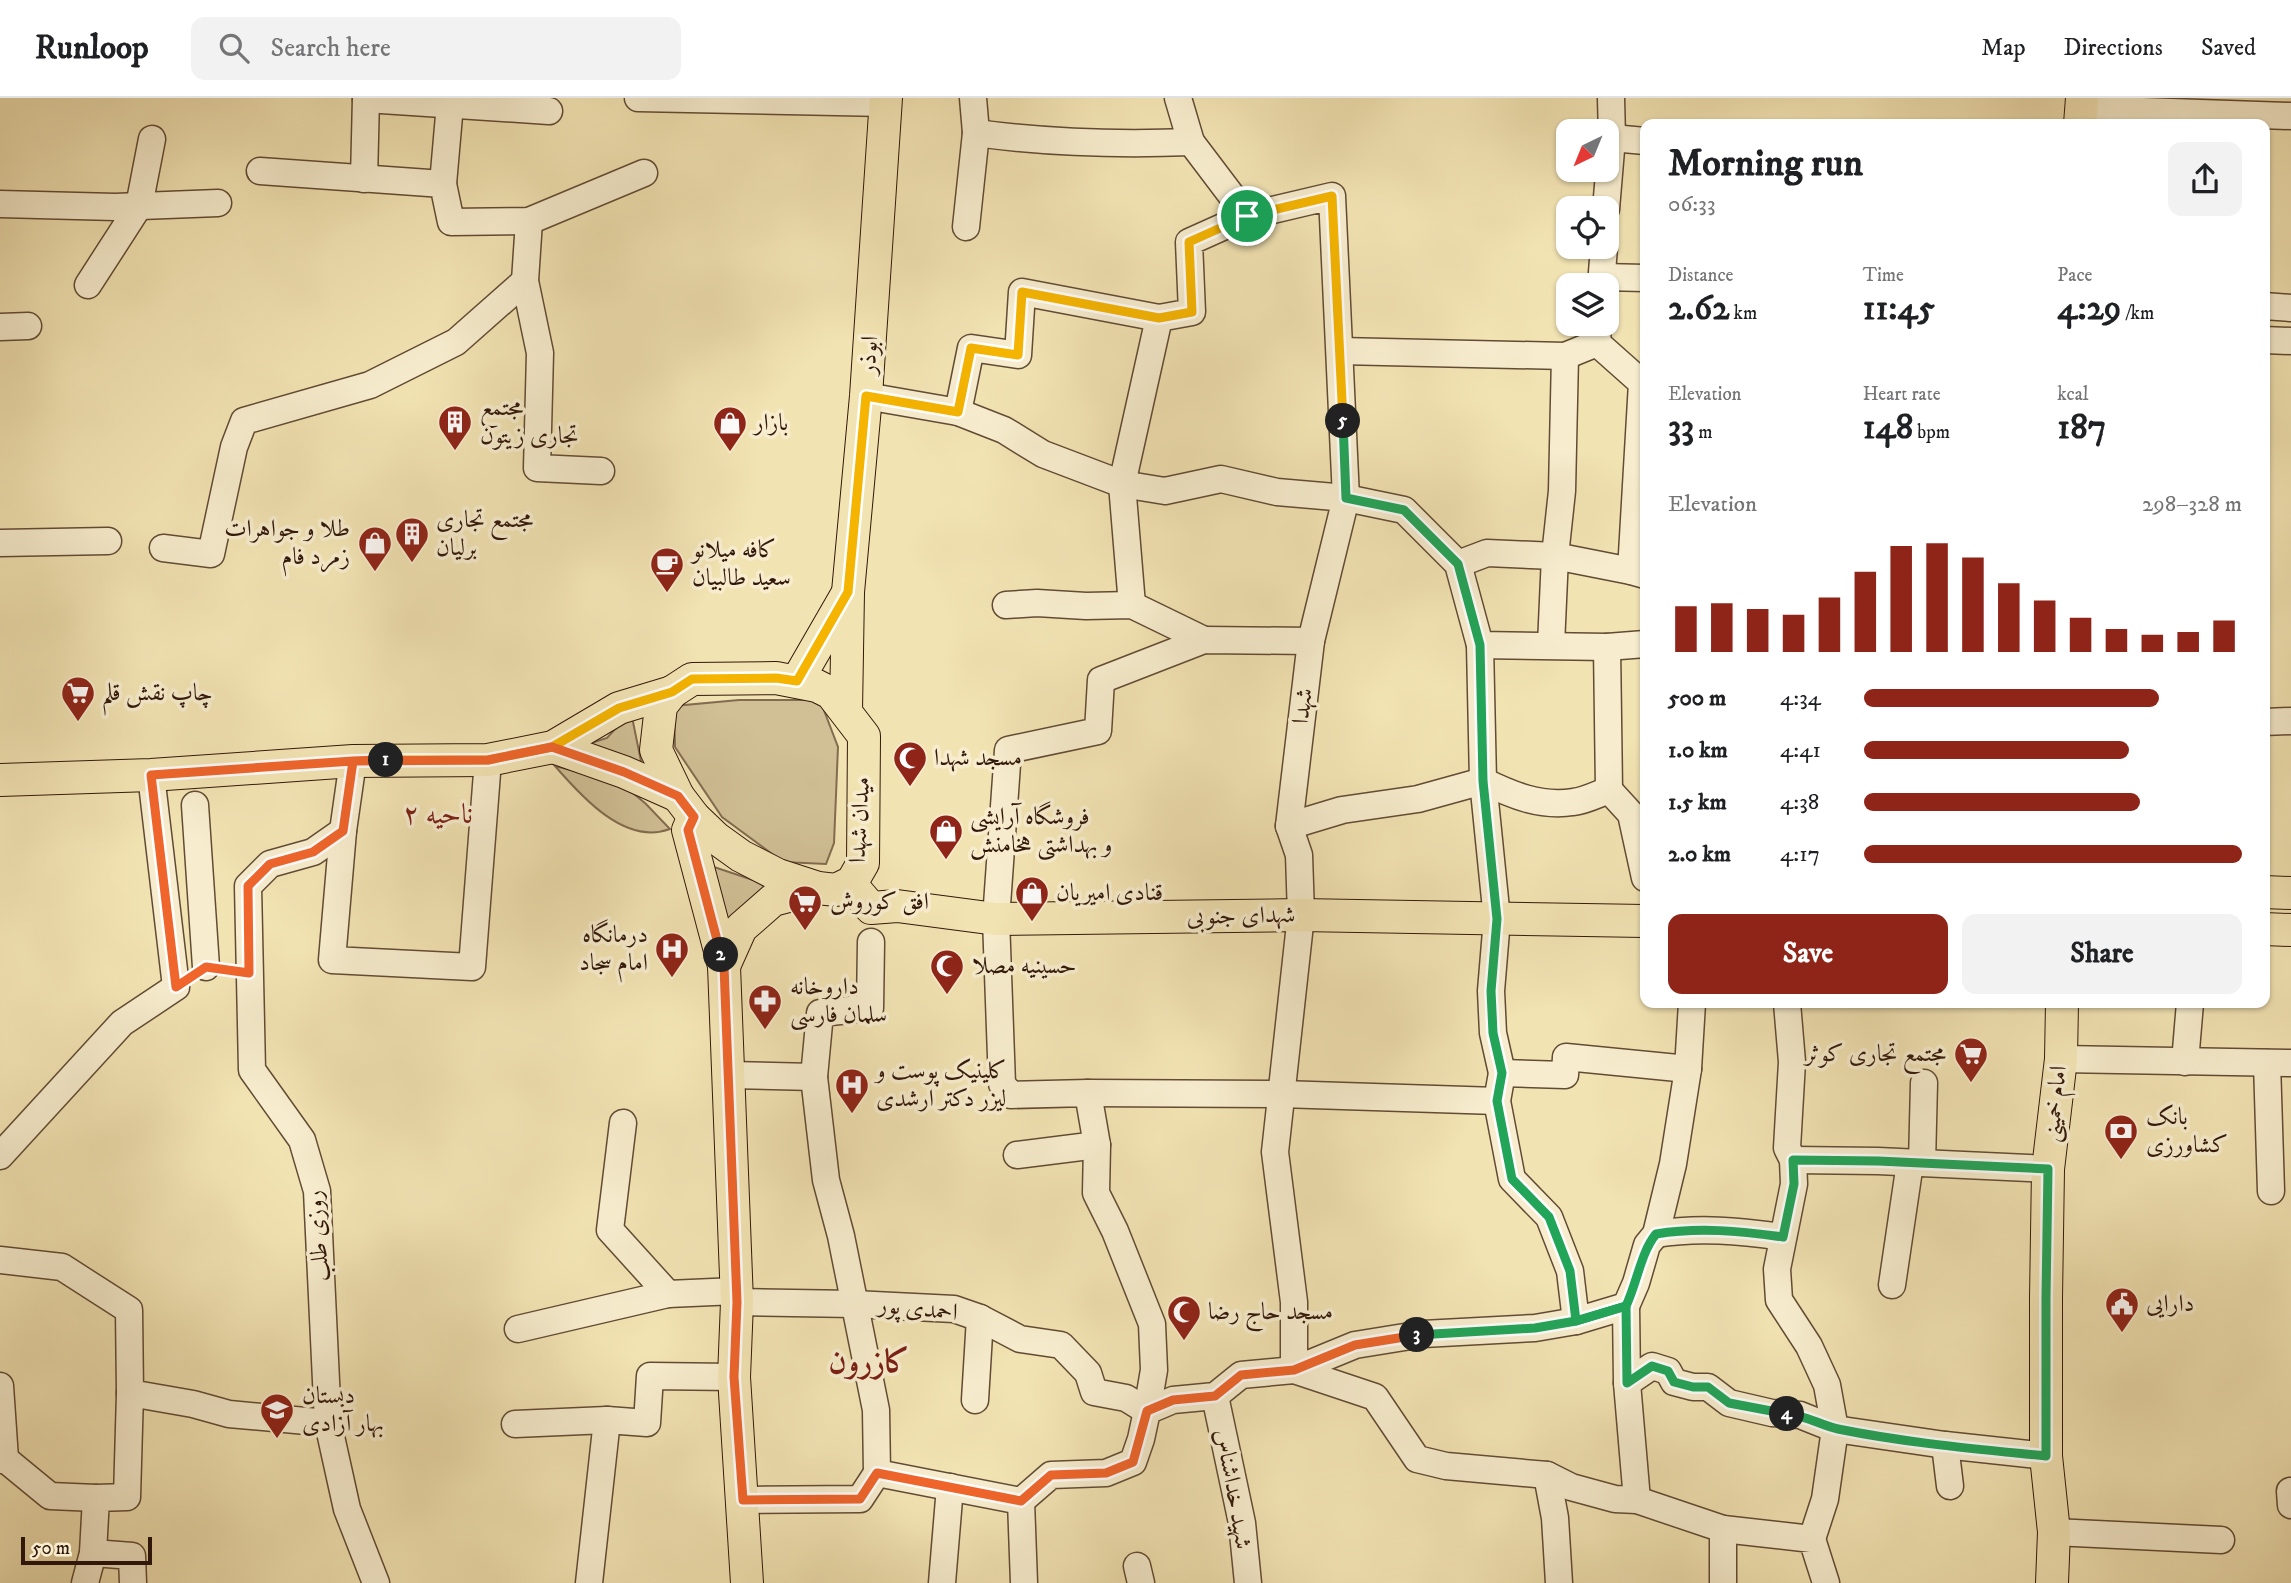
<!DOCTYPE html>
<meta charset="utf-8">
<style>
:root{--surface:#fff;--page:#f2f2f2;--text:#202124;--muted:#757577;--line:#e0e0e0;--accent:#8f2418}
body{margin:0;font-family:"IM FELL DW Pica",Amiri,serif;background:var(--page);color:var(--text);height:100vh;display:flex;flex-direction:column;font-size:26px;white-space:nowrap}
*{box-sizing:border-box;margin:0}
p{font-size:23px;color:var(--muted)}
.icon{flex:none;width:38px;height:38px;fill:none;stroke:currentColor;stroke-width:2;stroke-linecap:round;stroke-linejoin:round}
.map{position:relative;flex:1;overflow:hidden}
.details{position:absolute;left:1640px;top:21px;width:630px;height:889px;display:flex;flex-direction:column;background:var(--surface);border-radius:14px;box-shadow:0 2px 5px #0004}
.details>*{flex:none}
.needle{width:46px;rotate:223deg}
.tools{position:absolute;left:1556px;top:21px;display:grid;gap:14px}
.tools a{display:grid;place-items:center;width:63px;height:63px;border-radius:14px;background:var(--surface);box-shadow:0 2px 5px #0004;font-size:35px}
.scale{position:absolute;left:21px;bottom:18px;width:131px;box-sizing:border-box;padding-left:7px;border:4px solid #32180a;border-top:0;font-size:19px;line-height:24px;white-space:nowrap;color:#32180a;-webkit-text-stroke:5px #f7edce;paint-order:stroke}
.pin{position:absolute;display:grid;place-items:center;width:60px;height:60px;color:#fff;margin:-30px;border:4px solid #fff;border-radius:50%;box-shadow:0 2px 7px #0007}
.km{position:absolute;width:35px;height:35px;margin:-18px;border-radius:50%;background:#222;color:#fff;font-size:19px;line-height:35px;text-align:center}
.round{display:grid;place-items:center;flex:none;width:74px;height:74px;border-radius:14px;background:var(--page)}
.headline{display:flex;align-items:center;justify-content:space-between;height:119px;padding:0 28px}
h1{font-size:38px;font-weight:700;line-height:52px}
.stats{display:grid;grid-template-columns:repeat(3,1fr);gap:10px;height:119px;padding:7px 28px}
.stats div{display:grid;align-content:center}
.stats b{font-size:35px;font-weight:700}
.stats small{font-size:19px;font-weight:400}
.stats p{font-size:19px}
.chart{height:196px;padding:14px 28px}
.chart p{display:flex;justify-content:space-between}
.chart svg{width:100%;height:126px;margin-top:7px;stroke:var(--accent);stroke-width:6}
.primary-button{display:flex;gap:14px;margin-top:auto;padding:14px 28px}
.primary-button a{flex:1;height:80px;border-radius:14px;background:var(--accent);color:#fff;font-size:28px;font-weight:700;line-height:80px;text-align:center}
.primary-button a+a{background:var(--page);color:var(--text)}
ul{padding:0 28px;list-style:none;font-size:23px}
li{display:grid;grid-template-columns:112px 84px 1fr;align-items:center;height:52px}
li i{height:18px;border-radius:9px;background:var(--accent)}
header{display:flex;align-items:center;gap:42px;box-sizing:border-box;height:98px;padding:0 35px;background:var(--surface);border-bottom:2px solid var(--line)}
header strong{font-size:33px}
nav{display:flex;gap:38px;margin-inline-start:auto;font-size:24px}
.search{width:490px;height:63px;background:var(--page);display:flex;align-items:center;gap:18px;box-sizing:border-box;padding:0 24px;border-radius:14px;color:var(--muted);font-size:26px}
.map>svg:first-child{display:block}
</style>
<header>
<strong>Runloop</strong>
<div class="search"><svg class="icon" aria-label="search" viewBox="0 0 24 24"><circle cx="10" cy="10" r="6"/><path d="M15 15l6 6"/></svg>Search here</div>
<nav><a>Map</a><a>Directions</a><a>Saved</a></nav>
</header>
<div class="map">
<svg width="2291" height="1485" viewBox="0 0 2291 1485">
<rect width="100%" height="100%" fill="#f2e3b3"/>
<filter id="stains"><feTurbulence type="fractalNoise" baseFrequency=".00286" numOctaves="4"/><feColorMatrix values="0 0 0 0 .2 0 0 0 0 .09 0 0 0 0 .02 0 0 0 .5 -.17"/></filter>
<radialGradient id="worn" r=".72"><stop offset=".6" stop-color="#630" stop-opacity="0"/><stop offset="1" stop-color="#630" stop-opacity=".3"/></radialGradient>
<g fill="#d1c096" stroke="#826c50" stroke-width="2">
<polygon points="739,602 820,602 838,649 834,745 826,766 783,764 722,719 675,649 674,608"/>
<polygon points="631,614 643,673 579,649 607,640"/>
<path d="M555,668L621,685L646,706L670,731C625,748 581,698 555,668Z"/>
<polygon points="711,768 753,782 784,784 730,832"/>
</g>
<g fill="none" stroke-linecap="round" stroke-linejoin="round">
<g stroke="#624b34" stroke-width="29">
<g id="minor">
<polyline points="638,0 886,5"/>
<polyline points="1178,0 1191,44 1247,118"/>
<polyline points="366,1 549,13"/>
<polyline points="2082,11 2291,18"/>
<path d="M976,35C1050,45 1116,47 1191,44"/>
<polyline points="1612,40 1645,43"/>
<polyline points="260,73 443,86 451,124 529,123 644,75"/>
<polyline points="364,81 366,0"/>
<polyline points="443,86 450,6"/>
<polyline points="0,106 115,109 218,105"/>
<polyline points="1606,111 1612,40 1611,0"/>
<polyline points="529,123 525,183 540,255 537,370 601,373"/>
<polyline points="966,129 976,35 973,0"/>
<polyline points="1602,179 1645,180"/>
<polyline points="88,187 139,108 152,41"/>
<polyline points="1601,187 1604,149"/>
<polyline points="2264,208 2291,210"/>
<polyline points="0,229 28,228"/>
<polyline points="2264,242 2291,243"/>
<polyline points="1597,245 1642,285 1631,473 1645,477"/>
<polyline points="1340,253 1565,258 1597,245 1598,226"/>
<polyline points="866,298 958,314 1004,332 1043,356 1122,386 1165,393 1221,381 1277,394 1346,400 1404,412 1458,466 1480,547 1607,549 1645,546"/>
<polyline points="958,314 971,250 1018,257 1022,194 1159,220"/>
<polyline points="0,445 108,443"/>
<polyline points="163,450 211,456 234,349 244,323 370,287 456,244 525,183"/>
<polyline points="1458,466 1487,455 1555,458 1631,473"/>
<polyline points="1006,507 1037,505 1086,508 1132,507 1204,542"/>
<polyline points="1132,507 1122,386 1159,220 1192,214 1189,144 1247,118 1332,98 1346,400 1311,543 1289,728 1299,757 1301,817 1275,1054 1294,1204 1294,1272 1355,1247 1423,1236 1535,1230 1576,1223 1626,1208 1636,1185 1647,1147 1656,1136 1673,1066 1688,971 1692,905"/>
<polyline points="1480,547 1483,683 1497,821 1491,893 1493,935 1502,975 1497,1003 1512,1081 1549,1119 1570,1173 1576,1223"/>
<polyline points="1551,547 1555,458 1562,393 1565,258"/>
<polyline points="1607,549 1609,692"/>
<polyline points="2264,624 2291,623"/>
<polyline points="353,663 343,733 332,862 472,869 488,662"/>
<polyline points="195,707 206,869"/>
<path d="M1289,728L1342,712L1418,701L1483,683C1512,697 1540,709 1573,704C1585,703 1598,696 1609,692L1631,716L1645,780"/>
<polyline points="343,733 313,754 270,766 248,788 252,972 302,1042 317,1093 328,1325 347,1411 376,1485"/>
<polyline points="1787,905 1792,964 1787,1050 1793,1062 1794,1086 1777,1171 1779,1202 1809,1248 1827,1287 1835,1331 1825,1401 1812,1441"/>
<polyline points="2061,961 2291,965"/>
<polyline points="2185,964 2190,905"/>
<polyline points="2267,965 2271,1093"/>
<polyline points="1502,975 1565,977 1566,959 1688,971"/>
<polyline points="730,977 814,979 820,915 870,910 871,844"/>
<polyline points="814,979 826,1082 841,1138 876,1312 877,1375"/>
<polyline points="1088,995 1281,996 1497,1003"/>
<polyline points="623,1025 610,1132 668,1196"/>
<polyline points="1017,1057 1097,1047"/>
<polyline points="0,1058 122,925 176,889 151,677"/>
<polyline points="1793,1062 1878,1063 2048,1071"/>
<polyline points="1922,1065 1924,985"/>
<path d="M1656,1136C1699,1129 1740,1133 1783,1139"/>
<polyline points="0,1162 62,1169 129,1212 130,1295 193,1306 229,1316 328,1325"/>
<polyline points="1892,1187 1910,1065"/>
<polyline points="737,1204 854,1206 954,1211 980,1220 1020,1241 1061,1247 1088,1275 1094,1294 1126,1300 1147,1313 1154,1272 1152,1226 1115,1133 1096,1095 1097,1047 1088,995 1011,997 1002,986 996,821 1008,652 1098,633 1101,582 1204,542 1311,543"/>
<polyline points="1626,1208 1627,1285 1637,1402"/>
<polyline points="518,1231 668,1196 736,1193"/>
<polyline points="1627,1285 1652,1268 1668,1273 1674,1284 1693,1289 1708,1289 1729,1305 1772,1315 1800,1317 1835,1331 1945,1347 2046,1358"/>
<polyline points="0,1288 5,1361"/>
<polyline points="1215,1298 1242,1425 1248,1485"/>
<polyline points="975,1302 980,1220"/>
<polyline points="515,1326 607,1322"/>
<polyline points="1945,1347 1950,1388"/>
<polyline points="0,1362 5,1361 50,1398 96,1400"/>
<polyline points="1547,1377 1555,1420 1559,1485"/>
<polyline points="2290,1393 2291,1407"/>
<polyline points="743,1402 860,1401 877,1375 1021,1403 1051,1377 1106,1375 1133,1364 1141,1341 1147,1313 1173,1302 1215,1298 1241,1277 1294,1272 1375,1299 1417,1361 1446,1368 1547,1377 1571,1389 1615,1401 1637,1402 1723,1431 1812,1441 1826,1485"/>
<polyline points="1021,1403 1024,1485"/>
<polyline points="1723,1431 1723,1485"/>
<polyline points="2054,1434 2221,1442"/>
<polyline points="93,1455 132,1458 133,1485"/>
<polyline points="1137,1468 1141,1485"/>
<polyline points="85,1485 93,1455 96,1400 127,1399 130,1295"/>
<polyline points="589,1485 607,1322 647,1325 650,1278 734,1279"/>
<polyline points="942,1485 950,1389"/>
</g>
</g>
<g stroke="#32180a" stroke-width="34">
<g id="major">
<polyline points="2080,26 2082,0"/>
<polygon points="776,580 817,588 831,595 864,638 863,765 852,784 836,792 818,790 778,777 741,758 716,740 694,719 678,698 656,652 661,608 672,594 692,581"/>
<polyline points="797,583 846,498"/>
<polyline points="846,613 848,494 866,298 886,0"/>
<polyline points="553,649 624,674 678,698"/>
<polyline points="0,682 151,677 353,663 488,662 553,649 619,610 672,594"/>
<polyline points="694,719 688,732 724,868 737,1204 734,1279 747,1485"/>
<polyline points="852,784 853,789 871,810 897,808 996,821 1301,817 1645,823"/>
<polyline points="2264,794 2291,795"/>
<polyline points="2264,831 2291,832"/>
<polyline points="724,868 741,830 773,802 818,790"/>
<polyline points="2052,1485 2054,1434 2046,1358 2046,1200 2048,1071 2061,961 2062,905"/>
</g>
</g>
<use href="#minor" stroke="#f7edce" stroke-width="26"/>
<use href="#major" stroke="#f2e3b3" stroke-width="32"/>
</g>
<g fill="none" stroke-linecap="round" stroke-linejoin="round">
<g stroke="#fff" stroke-width="14">
<polyline id="split-1" points="386,662 488,662 552,649 619,610 672,594 692,581 776,580 797,583 848,494 866,298 958,314 971,250 1018,257 1022,194 1159,220 1192,214 1189,144 1247,118"/>
</g>
<g stroke="#fff" stroke-width="14">
<polyline id="split-2" points="386,662 353,663 343,733 313,754 270,766 248,788 249,875 206,869 176,889 151,677 353,663 488,662 552,649 624,674 678,698 694,719 688,732 721,857"/>
</g>
<g stroke="#fff" stroke-width="14">
<polyline id="split-3" points="721,857 724,868 737,1204 734,1279 743,1402 860,1401 877,1375 1021,1403 1051,1377 1106,1375 1133,1364 1147,1313 1173,1302 1215,1298 1241,1277 1294,1272 1355,1247 1417,1237"/>
</g>
<g stroke="#fff" stroke-width="14">
<path id="split-4" d="M1417,1237L1535,1230L1576,1223L1626,1208C1637,1185 1641,1154 1656,1136C1699,1129 1740,1133 1783,1139L1794,1086L1793,1062L1878,1063L2048,1071L2046,1200V1358C1977,1351 1907,1345 1838,1331C1820,1327 1805,1317 1787,1316"/>
</g>
<g stroke="#fff" stroke-width="14">
<polyline id="split-5" points="1343,323 1346,400 1404,412 1458,466 1480,547 1483,683 1497,821 1491,893 1493,935 1502,975 1497,1003 1512,1081 1549,1119 1570,1173 1576,1223 1626,1208 1627,1285 1652,1268 1668,1273 1674,1284 1693,1289 1708,1289 1729,1305 1787,1316"/>
</g>
<g stroke="#fff" stroke-width="14">
<polyline id="split-6" points="1247,118 1332,98 1343,323"/>
</g>
<use href="#split-1" stroke="#f5b400" stroke-width="9"/>
<use href="#split-2" stroke="#f0652b" stroke-width="9"/>
<use href="#split-3" stroke="#f0652b" stroke-width="9"/>
<use href="#split-4" stroke="#22a559" stroke-width="9"/>
<use href="#split-5" stroke="#22a559" stroke-width="9"/>
<use href="#split-6" stroke="#f5b400" stroke-width="9"/>
</g>
<defs>
<g id="building-pin" transform="scale(1.75)"><path d="M0 17L-7.5 6A9.5 9.5 0 1 1 7.5 6Z" fill="#8f2418" stroke="#f7edce"/><path d="M-4-6H4V6H1V3H-1V6H-4ZM-2.5-4.3h1.7v1.8h-1.7ZM.8-4.3h1.7v1.8H.8ZM-2.5-1h1.7V.8h-1.7ZM.8-1h1.7V.8H.8Z" fill="#fff"/></g>
<g id="shop-pin" transform="scale(1.75)"><path d="M0 17L-7.5 6A9.5 9.5 0 1 1 7.5 6Z" fill="#8f2418" stroke="#f7edce"/><path d="M-5-2.5h2.3a2.7 3.5 0 0 1 5.4 0H5L5.5 6h-11ZM-1.5-2.5h3a1.5 2.3 0 0 0-3 0Z" fill="#fff"/></g>
<g id="cafe-pin" transform="scale(1.75)"><path d="M0 17L-7.5 6A9.5 9.5 0 1 1 7.5 6Z" fill="#8f2418" stroke="#f7edce"/><path d="M-5.5-4.5H6V0H3Q3 3.5 0 3.5H-2.5Q-5.5 3.5-5.5 0ZM3-3.2v2h1.7v-2ZM-6 4.5H4V6H-6Z" fill="#fff"/></g>
<g id="supermarket-pin" transform="scale(1.75)"><path d="M0 17L-7.5 6A9.5 9.5 0 1 1 7.5 6Z" fill="#8f2418" stroke="#f7edce"/><path d="M-6-5.5h2.5l.6 2H6L4.5 2H-2.5L-4.4-4H-6ZM-1.5 3.2a1.3 1.3 0 1 0 .1 0ZM3 3.2a1.3 1.3 0 1 0 .1 0Z" fill="#fff"/></g>
<g id="mosque-pin" transform="scale(1.75)"><path d="M0 17L-7.5 6A9.5 9.5 0 1 1 7.5 6Z" fill="#8f2418" stroke="#f7edce"/><path d="M3.5-4.9A6 6 0 1 0 3.5 4.9A5 5 0 1 1 3.5-4.9Z" fill="#fff"/></g>
<g id="hospital-pin" transform="scale(1.75)"><path d="M0 17L-7.5 6A9.5 9.5 0 1 1 7.5 6Z" fill="#8f2418" stroke="#f7edce"/><path d="M-5-5h3v3.5h4V-5h3V5h-3V1.5h-4V5h-3Z" fill="#fff"/></g>
<g id="pharmacy-pin" transform="scale(1.75)"><path d="M0 17L-7.5 6A9.5 9.5 0 1 1 7.5 6Z" fill="#8f2418" stroke="#f7edce"/><path d="M-2-6h4v4h4v4h-4v4h-4v-4h-4v-4h4Z" fill="#fff"/></g>
<g id="bank-pin" transform="scale(1.75)"><path d="M0 17L-7.5 6A9.5 9.5 0 1 1 7.5 6Z" fill="#8f2418" stroke="#f7edce"/><path d="M-6-4H6V4H-6ZM0-2.3a2.3 2.3 0 1 0 0 4.6a2.3 2.3 0 1 0 0-4.6Z" fill="#fff"/></g>
<g id="civic-pin" transform="scale(1.75)"><path d="M0 17L-7.5 6A9.5 9.5 0 1 1 7.5 6Z" fill="#8f2418" stroke="#f7edce"/><path d="M-.6-6.5H3V-4.5H.6V-3L4-1V1h2V6H-6V1h2V-1L-.6-3ZM-1.2 2.5V6h2.4V2.5Z" fill="#fff"/></g>
<g id="school-pin" transform="scale(1.75)"><path d="M0 17L-7.5 6A9.5 9.5 0 1 1 7.5 6Z" fill="#8f2418" stroke="#f7edce"/><path d="M0-5L7-2L0 1L-7-2ZM-4 1L0 2.5L4 1V4Q0 6-4 4Z" fill="#fff"/></g>
</defs>
<g fill-rule="evenodd">
<use href="#building-pin" x="455" y="324"/>
<use href="#shop-pin" x="730" y="325"/>
<use href="#building-pin" x="412" y="436"/>
<use href="#shop-pin" x="375" y="445"/>
<use href="#cafe-pin" x="667" y="466"/>
<use href="#supermarket-pin" x="78" y="595"/>
<use href="#mosque-pin" x="910" y="660"/>
<use href="#shop-pin" x="946" y="733"/>
<use href="#shop-pin" x="1032" y="795"/>
<use href="#supermarket-pin" x="805" y="804"/>
<use href="#hospital-pin" x="672" y="851"/>
<use href="#mosque-pin" x="947" y="868"/>
<use href="#pharmacy-pin" x="765" y="903"/>
<use href="#supermarket-pin" x="1971" y="956"/>
<use href="#hospital-pin" x="852" y="987"/>
<use href="#bank-pin" x="2121" y="1033"/>
<use href="#civic-pin" x="2122" y="1206"/>
<use href="#mosque-pin" x="1184" y="1214"/>
<use href="#school-pin" x="277" y="1312"/>
</g>
<g text-anchor="middle" dominant-baseline="central" stroke-width="7" stroke-linejoin="round" paint-order="stroke">
<g font-size="24" fill="#32180a" stroke="#f7edce">
<text transform="translate(869 257) rotate(-86)">ابوذر</text>
<text transform="translate(1303 608) rotate(-83)">شهدا</text>
<text transform="translate(860 722) rotate(-87)">میدان شهدا</text>
<text transform="translate(1241 818) rotate(-1)">شهدای جنوبی</text>
<text transform="translate(2055 1006) rotate(-84)">امام خمینی</text>
<text transform="translate(318 1138) rotate(-95)">روزی طلب</text>
<text transform="translate(918 1211) rotate(6)">احمدی پور</text>
<text transform="translate(1233 1391) rotate(80)">شهید خداشناس</text>
</g>
<g font-size="24" fill="#32180a" stroke="#f7edce" text-anchor="start">
<text x="480" y="310">مجتمع<tspan x="480" dy="28">تجاری زیتون</tspan></text>
<text x="754" y="325">بازار</text>
<text x="436" y="422">مجتمع تجاری<tspan x="436" dy="28">برلیان</tspan></text>
<text x="350" y="431" text-anchor="end">طلا و جواهرات<tspan x="350" dy="28">زمرد فام</tspan></text>
<text x="692" y="452">کافه میلانو<tspan x="692" dy="28">سعید طالبیان</tspan></text>
<text x="102" y="595">چاپ نقش قلم</text>
<text x="934" y="660">مسجد شهدا</text>
<text x="970" y="719">فروشگاه آرایشی<tspan x="970" dy="28">و بهداشتی هخامنش</tspan></text>
<text x="1056" y="795">قنادی امیریان</text>
<text x="830" y="804">افق کوروش</text>
<text x="648" y="837" text-anchor="end">درمانگاه<tspan x="648" dy="28">امام سجاد</tspan></text>
<text x="972" y="868">حسینیه مصلا</text>
<text x="790" y="889">داروخانه<tspan x="790" dy="28">سلمان فارسی</tspan></text>
<text x="1946" y="956" text-anchor="end">مجتمع تجاری کوثر</text>
<text x="876" y="973">کلینیک پوست و<tspan x="876" dy="28">لیزر دکتر ارشدی</tspan></text>
<text x="2146" y="1019">بانک<tspan x="2146" dy="28">کشاورزی</tspan></text>
<text x="2146" y="1206">دارایی</text>
<text x="1208" y="1214">مسجد حاج رضا</text>
<text x="302" y="1298">دبستان<tspan x="302" dy="28">بهار آزادی</tspan></text>
</g>
<g font-size="28" fill="#7a1f14" stroke="#f7edce">
<text x="438" y="716">ناحیه ۲</text>
</g>
<g font-size="32" font-weight="bold" fill="#7a1f14" stroke="#f7edce">
<text x="869" y="1265">کازرون</text>
</g>
</g>
<rect width="100%" height="100%" filter="url(#stains)"/>
<rect width="100%" height="100%" fill="url(#worn)"/>
</svg>
<div class="tools">
<a><svg class="needle" viewBox="-14 -14 28 28"><path d="M0-13l5 13h-10z" fill="#e53935"/><path d="M0 13l5-13h-10z" fill="#757577"/></svg></a>
<a><svg class="icon" aria-label="locate" viewBox="0 0 24 24"><circle cx="12" cy="12" r="6"/><path d="M12 2v4M12 18v4M2 12h4M18 12h4"/></svg></a>
<a><svg class="icon" aria-label="layers" viewBox="0 0 24 24"><path d="M12 4l9 5-9 5-9-5zM3 14l9 5 9-5"/></svg></a>
</div>
<div class="scale">50 m</div>
<div class="pin" style="left:1247px;top:118px;background:#1e9e55"><svg class="icon" aria-label="arrive" viewBox="0 0 24 24"><path d="M6 21V4h12l-3 4 3 4H6"/></svg></div>
<b class="km" style="left:386px;top:662px">1</b>
<b class="km" style="left:721px;top:857px">2</b>
<b class="km" style="left:1417px;top:1237px">3</b>
<b class="km" style="left:1787px;top:1316px">4</b>
<b class="km" style="left:1343px;top:323px">5</b>
<section class="details">
<div class="headline"><div><h1>Morning run</h1><p>06:33</p></div><a class="round"><svg class="icon" aria-label="share" viewBox="0 0 24 24"><path d="M12 15V3M7 8l5-5 5 5M5 13v7h14v-7"/></svg></a></div>
<div class="stats">
<div><p>Distance</p><b>2.62<small> km</small></b></div>
<div><p>Time</p><b>11:45</b></div>
<div><p>Pace</p><b>4:29<small> /km</small></b></div>
</div>
<div class="stats">
<div><p>Elevation</p><b>33<small> m</small></b></div>
<div><p>Heart rate</p><b>148<small> bpm</small></b></div>
<div><p>kcal</p><b>187</b></div>
</div>
<div class="chart"><p><span>Elevation</span>298–328 m</p>
<svg viewBox="0 0 160 44" preserveAspectRatio="none"><path d="M5 44V28M15 44V27M25 44V29M35 44V31M45 44V25M55 44V16M65 44V7M75 44V6M85 44V11M95 44V20M105 44V26M115 44V32M125 44V36M135 44V38M145 44V37M155 44V33"/></svg>
</div>
<ul>
<li><b>500 m</b>4:34<i style="width:78%"></i></li>
<li><b>1.0 km</b>4:41<i style="width:70%"></i></li>
<li><b>1.5 km</b>4:38<i style="width:73%"></i></li>
<li><b>2.0 km</b>4:17<i style="width:100%"></i></li>
</ul>
<div class="primary-button"><a>Save</a><a>Share</a></div>
</section>
</div>
